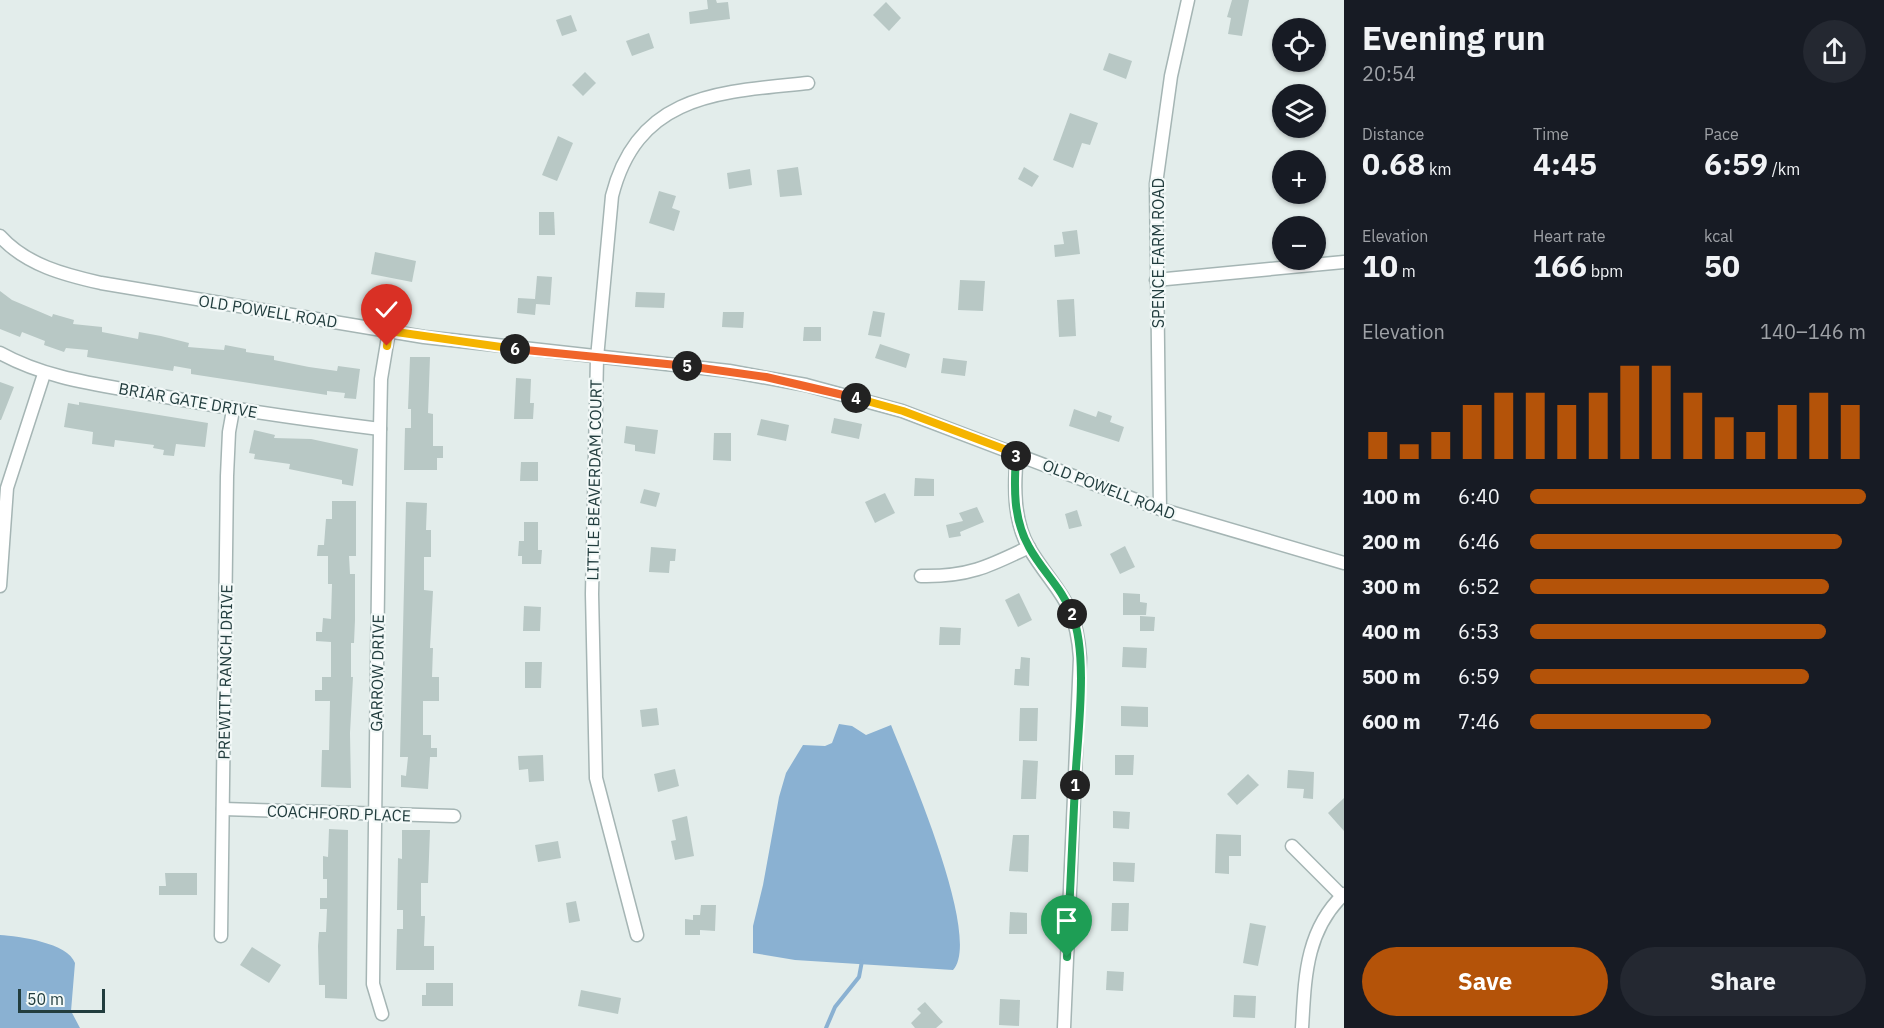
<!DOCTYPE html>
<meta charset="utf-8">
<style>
:root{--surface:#171b24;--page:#242831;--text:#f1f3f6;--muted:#9ea1a6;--accent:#b45309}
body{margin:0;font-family:"IBM Plex Sans",sans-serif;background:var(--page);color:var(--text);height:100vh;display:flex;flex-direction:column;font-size:22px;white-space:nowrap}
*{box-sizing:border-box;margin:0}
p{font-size:20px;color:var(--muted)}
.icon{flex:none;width:33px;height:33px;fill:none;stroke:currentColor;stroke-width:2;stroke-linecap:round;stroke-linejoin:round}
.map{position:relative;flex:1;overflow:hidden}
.panel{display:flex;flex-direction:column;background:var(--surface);width:540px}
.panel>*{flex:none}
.fabs{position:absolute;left:1272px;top:18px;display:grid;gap:12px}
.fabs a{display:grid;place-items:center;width:54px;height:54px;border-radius:50%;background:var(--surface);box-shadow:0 2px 4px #0004;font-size:30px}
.scale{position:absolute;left:18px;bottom:15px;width:87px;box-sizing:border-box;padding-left:6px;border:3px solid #223d3e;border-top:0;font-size:16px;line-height:21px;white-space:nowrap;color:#223d3e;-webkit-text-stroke:4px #f3f9f8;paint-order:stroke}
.pin{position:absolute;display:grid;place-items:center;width:51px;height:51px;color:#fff;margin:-62px -26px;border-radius:50% 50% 50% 0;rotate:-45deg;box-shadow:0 0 6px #0007}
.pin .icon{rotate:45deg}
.km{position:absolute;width:30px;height:30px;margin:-15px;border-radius:50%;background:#222;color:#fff;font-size:16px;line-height:30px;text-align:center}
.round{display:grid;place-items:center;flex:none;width:63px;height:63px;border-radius:32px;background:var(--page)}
.head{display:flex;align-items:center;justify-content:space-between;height:102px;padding:0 18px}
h1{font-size:33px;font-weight:700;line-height:45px}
.figures{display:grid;grid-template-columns:repeat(3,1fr);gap:9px;height:102px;padding:6px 18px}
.figures div{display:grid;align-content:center}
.figures b{font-size:30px;font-weight:700}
.figures small{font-size:16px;font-weight:400}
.figures p{font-size:16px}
.chart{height:168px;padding:12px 18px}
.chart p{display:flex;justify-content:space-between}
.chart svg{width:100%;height:108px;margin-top:6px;stroke:var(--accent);stroke-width:6}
.button{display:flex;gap:12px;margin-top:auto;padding:12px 18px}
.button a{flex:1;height:69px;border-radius:36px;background:var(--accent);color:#fff;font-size:24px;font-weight:700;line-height:69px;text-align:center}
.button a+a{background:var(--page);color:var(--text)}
ul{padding:0 18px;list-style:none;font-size:20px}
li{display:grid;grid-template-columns:96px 72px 1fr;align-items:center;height:45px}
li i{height:15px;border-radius:8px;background:var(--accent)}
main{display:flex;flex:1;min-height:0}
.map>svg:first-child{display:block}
</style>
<main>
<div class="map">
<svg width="1344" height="1028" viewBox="0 0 1344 1028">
<rect width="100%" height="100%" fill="#e3edeb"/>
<g fill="#8ab1d2">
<path d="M839,724L852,726L866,735L891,725C907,765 983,938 953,970L795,960L753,953V926L763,885L779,797L786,773L803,745L825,746L832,743Z"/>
<path d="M0,935C19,936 68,943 75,963L71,1011L80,1028H0Z"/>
</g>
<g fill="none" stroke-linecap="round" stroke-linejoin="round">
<polyline stroke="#8ab1d2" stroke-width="4" points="826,1028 835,1007 859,977 862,961"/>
</g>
<g fill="#b8c8c5">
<polygon points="707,0 716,0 717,3 728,2 730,19 690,24 689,12 708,9"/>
<polygon points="1232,0 1249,0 1242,36 1228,34 1231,18 1227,17"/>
<polygon points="886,2 901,18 889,31 873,15"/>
<polygon points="571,15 577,31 562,36 556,20"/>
<polygon points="649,33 654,48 632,56 626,41"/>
<polygon points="1109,53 1132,61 1126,79 1103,70"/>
<polygon points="585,72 596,83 583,96 572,85"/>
<polygon points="1070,113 1098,123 1090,145 1082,143 1073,168 1053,160"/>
<polygon points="558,136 573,143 557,181 542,175"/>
<polygon points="798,167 802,195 780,197 777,170"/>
<polygon points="1024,167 1039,176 1032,187 1018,179"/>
<polygon points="750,169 752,185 729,189 727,173"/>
<polygon points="659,191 676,196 672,208 680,211 674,231 649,223"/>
<polygon points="539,212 554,212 555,235 539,235"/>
<polygon points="1077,230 1080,254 1055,257 1054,245 1064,244 1062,232"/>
<polygon points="375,252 416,261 412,282 371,274"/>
<polygon points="537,276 552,277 550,305 536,304 535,315 517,313 518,298 535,299"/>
<polygon points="960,280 985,281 983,311 958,310"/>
<polygon points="0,291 12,300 52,317 53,314 74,320 73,324 102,327 102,332 138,339 139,332 161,336 189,343 188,347 224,350 225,345 246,349 246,352 274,356 274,360 309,367 337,371 338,366 360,369 356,399 344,398 345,393 327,391 327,395 191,374 191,369 174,366 173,371 87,357 88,350 66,348 64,352 44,345 45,341 22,332 20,337 0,329"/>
<polygon points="636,292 665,293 664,308 635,307"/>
<polygon points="1074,299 1076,336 1059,337 1057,300"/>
<polygon points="873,311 885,313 881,337 868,335"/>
<polygon points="723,312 744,312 743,328 722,327"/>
<polygon points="804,327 821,327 821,341 803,341"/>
<polygon points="880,344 910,354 906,368 875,358"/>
<polygon points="410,357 430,357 428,413 433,414 433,446 443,446 443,458 437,458 437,470 404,470 405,428 411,428 411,409 408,409"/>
<polygon points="943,358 967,361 965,376 941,373"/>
<polygon points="516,378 531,379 530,403 534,403 533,419 514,419"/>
<polygon points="0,382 14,387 1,420 0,420"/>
<polygon points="79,402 208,423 205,447 176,444 174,456 163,455 164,450 153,448 154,445 115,440 114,447 92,444 93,432 64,427 68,403 79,405"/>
<polygon points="1074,409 1096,417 1098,411 1112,416 1110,422 1124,427 1119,442 1069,426"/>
<polygon points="834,418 862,424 859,439 831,433"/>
<polygon points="761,419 789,425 786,441 757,435"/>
<polygon points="626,426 658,430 655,454 635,451 635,445 624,443"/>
<polygon points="254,430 275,435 274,438 311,439 358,449 353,486 342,484 342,480 289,469 290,464 254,459 255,454 249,453"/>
<polygon points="714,433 731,433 731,461 713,460"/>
<polygon points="521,462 538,462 538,481 520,481"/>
<polygon points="915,478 934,479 934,496 914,496"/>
<polygon points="644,489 660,493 656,507 640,503"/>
<polygon points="885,493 895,513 875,523 865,502"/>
<polygon points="332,501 356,501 356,556 349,556 350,574 355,574 355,620 354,643 351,643 351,677 353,677 350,733 351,788 321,787 322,750 329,750 330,701 315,701 315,690 322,690 322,677 331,677 331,642 316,641 316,632 322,632 323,618 331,619 332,584 328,584 328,556 317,556 318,545 324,545 326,519 332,519"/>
<polygon points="406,502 427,503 426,530 431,530 431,557 424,557 424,590 433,591 430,648 433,648 432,677 439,677 439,701 423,701 423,735 431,735 431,748 437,748 437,757 430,757 428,789 401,787 401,775 406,776 408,757 400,757"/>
<polygon points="977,507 984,522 960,532 961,536 949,538 946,525 963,521 959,513"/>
<polygon points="1077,510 1082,526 1069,529 1065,514"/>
<polygon points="524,522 538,522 538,550 542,550 541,564 522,564 522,556 518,556 519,541 524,541"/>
<polygon points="1125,546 1135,567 1120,574 1110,554"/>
<polygon points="651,547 676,549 675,561 670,561 669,573 649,572"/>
<polygon points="1019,593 1032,620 1018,627 1005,600"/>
<polygon points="1123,593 1140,594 1140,602 1147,603 1146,615 1123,615"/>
<polygon points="524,606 541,607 540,631 523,631"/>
<polygon points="1140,616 1155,617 1154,631 1140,631"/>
<polygon points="940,627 961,628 960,645 939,645"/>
<polygon points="1123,647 1147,648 1146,668 1122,667"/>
<polygon points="1021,657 1030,658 1029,686 1014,685 1015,669 1020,669"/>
<polygon points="525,662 542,662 541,688 525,688"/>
<polygon points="1121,706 1148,707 1148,727 1121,726"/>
<polygon points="657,708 659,725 642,727 640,710"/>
<polygon points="1020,708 1038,708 1037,741 1019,741"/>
<polygon points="543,755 544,781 529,782 528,769 519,770 518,756"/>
<polygon points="1115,755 1134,755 1133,775 1115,775"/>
<polygon points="1023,760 1038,761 1036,799 1021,799"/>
<polygon points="675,769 679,786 658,792 654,774"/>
<polygon points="1288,770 1314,772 1313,799 1303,798 1304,789 1287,788"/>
<polygon points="1248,774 1259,785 1237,805 1227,794"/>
<polygon points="1344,798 1344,831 1328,813"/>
<polygon points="1113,811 1130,812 1129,829 1113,828"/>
<polygon points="687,816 694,856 675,860 671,841 676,840 672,820"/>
<polygon points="329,829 348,830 347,999 325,998 325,985 319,985 318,946 319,932 326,932 327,909 320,909 320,898 327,898 327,879 323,879 323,856 328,857"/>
<polygon points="402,830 430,830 428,883 421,883 421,916 425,916 424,946 434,946 434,970 396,970 397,929 403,929 403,910 397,910 398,858 402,859"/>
<polygon points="1216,834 1241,835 1241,856 1229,856 1229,874 1215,873"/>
<polygon points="1013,835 1029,835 1028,872 1009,871"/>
<polygon points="558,841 561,858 538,862 535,845"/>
<polygon points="1113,862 1135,863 1134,882 1113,881"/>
<polygon points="165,873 197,873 197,895 159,895 159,886 166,886"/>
<polygon points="576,901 580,921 569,923 566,903"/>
<polygon points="1112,903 1129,903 1128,931 1111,931"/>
<polygon points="701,905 716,905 715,931 700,930 700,935 685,935 685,919 693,920 693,915 700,915"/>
<polygon points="1010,912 1027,913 1027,934 1009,934"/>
<polygon points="1250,923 1266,926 1258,966 1243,963"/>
<polygon points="252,947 281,965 269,983 240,965"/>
<polygon points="1107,971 1124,972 1123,991 1106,990"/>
<polygon points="426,983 453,983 453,1006 422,1006 422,995 426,995"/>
<polygon points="581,990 621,998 618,1014 578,1006"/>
<polygon points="1234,995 1256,996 1255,1018 1233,1017"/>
<polygon points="1000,999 1020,1000 1019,1026 999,1025"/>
<polygon points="925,1002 943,1022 936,1028 915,1028 911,1023 921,1013 917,1009"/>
</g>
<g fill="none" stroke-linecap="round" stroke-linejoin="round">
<g stroke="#a5b5b4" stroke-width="15">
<g id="minor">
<path d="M0,236C26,265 65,275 101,283L424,337L729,371L806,385L902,411L1160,509L1344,563"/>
<polyline points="1156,280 1344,262"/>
<path d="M0,353C45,378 95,384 145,393C223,408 301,419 380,429"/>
<path d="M1017,454C1014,485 1013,520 1029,548C1057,594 1076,599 1080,658L1064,1028"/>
<polyline points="1160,509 1156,184 1171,76 1188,0"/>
<path d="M921,576C967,577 988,567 1029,547"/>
<polyline points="0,586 7,488 44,374"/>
<polyline points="223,809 454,816"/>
<polyline points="1292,846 1342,896"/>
<path d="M637,935L596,778L592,594L597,358L612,196C638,93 721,92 808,83"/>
<polyline points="221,936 227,476 229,432 233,410"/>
<polyline points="382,1014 373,984 380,429 381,379 389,331"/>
<path d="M1302,1028C1305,979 1305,931 1344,894"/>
</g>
</g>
<use href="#minor" stroke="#fff" stroke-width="12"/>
</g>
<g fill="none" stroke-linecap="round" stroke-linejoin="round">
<g stroke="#fff" stroke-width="12">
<polyline id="split-1" points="1067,957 1075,785"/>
</g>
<g stroke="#fff" stroke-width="12">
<path id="split-2" d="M1072,614C1089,656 1077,738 1075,785"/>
</g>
<g stroke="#fff" stroke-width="12">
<path id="split-3" d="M1016,456C1014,487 1013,519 1029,547C1042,571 1062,588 1072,614"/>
</g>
<g stroke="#fff" stroke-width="12">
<polyline id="split-4" points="856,398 903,411 1017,454 1016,456"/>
</g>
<g stroke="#fff" stroke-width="12">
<polyline id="split-5" points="687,366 766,377 856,398"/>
</g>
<g stroke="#fff" stroke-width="12">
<polyline id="split-6" points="515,349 687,366"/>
</g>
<g stroke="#fff" stroke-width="12">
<polyline id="split-7" points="387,346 389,331 515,349"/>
</g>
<use href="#split-1" stroke="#22a559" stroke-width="8"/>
<use href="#split-2" stroke="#22a559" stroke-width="8"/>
<use href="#split-3" stroke="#22a559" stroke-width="8"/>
<use href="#split-4" stroke="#f5b400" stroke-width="8"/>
<use href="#split-5" stroke="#f0652b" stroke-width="8"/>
<use href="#split-6" stroke="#f0652b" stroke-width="8"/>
<use href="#split-7" stroke="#f5b400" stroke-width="8"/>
</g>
<g text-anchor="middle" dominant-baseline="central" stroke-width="4.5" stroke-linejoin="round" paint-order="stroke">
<g font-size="16" fill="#223d3e" stroke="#f3f9f8">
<text transform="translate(1158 253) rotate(-90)">SPENCE FARM ROAD</text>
<text transform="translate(268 311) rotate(9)">OLD POWELL ROAD</text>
<text transform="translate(188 400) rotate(10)">BRIAR GATE DRIVE</text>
<text transform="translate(594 480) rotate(-89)">LITTLE BEAVERDAM COURT</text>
<text transform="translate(1109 489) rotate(21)">OLD POWELL ROAD</text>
<text transform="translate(225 672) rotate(-89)">PREWITT RANCH DRIVE</text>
<text transform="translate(377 673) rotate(-89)">GARROW DRIVE</text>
<text transform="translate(339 813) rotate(2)">COACHFORD PLACE</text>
</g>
</g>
</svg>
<div class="fabs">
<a><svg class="icon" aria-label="locate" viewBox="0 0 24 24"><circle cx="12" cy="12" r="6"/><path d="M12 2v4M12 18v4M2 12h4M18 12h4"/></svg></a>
<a><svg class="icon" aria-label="layers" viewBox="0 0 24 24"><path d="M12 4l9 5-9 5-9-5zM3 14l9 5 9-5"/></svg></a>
<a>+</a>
<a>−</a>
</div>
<div class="scale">50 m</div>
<div class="pin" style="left:1067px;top:957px;background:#1e9e55"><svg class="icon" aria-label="arrive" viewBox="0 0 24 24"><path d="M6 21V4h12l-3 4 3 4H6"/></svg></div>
<div class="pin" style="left:387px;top:346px;background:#d93025"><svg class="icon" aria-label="check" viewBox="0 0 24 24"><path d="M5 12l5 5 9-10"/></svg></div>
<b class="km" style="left:1075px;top:785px">1</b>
<b class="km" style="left:1072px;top:614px">2</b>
<b class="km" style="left:1016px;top:456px">3</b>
<b class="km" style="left:856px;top:398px">4</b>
<b class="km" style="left:687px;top:366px">5</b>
<b class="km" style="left:515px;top:349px">6</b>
</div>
<section class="panel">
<div class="head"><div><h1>Evening run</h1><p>20:54</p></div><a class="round"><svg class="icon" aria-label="share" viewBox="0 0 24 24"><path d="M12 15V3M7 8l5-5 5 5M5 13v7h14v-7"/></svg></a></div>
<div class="figures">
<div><p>Distance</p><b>0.68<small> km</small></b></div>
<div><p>Time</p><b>4:45</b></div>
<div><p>Pace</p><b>6:59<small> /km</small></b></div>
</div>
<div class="figures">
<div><p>Elevation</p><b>10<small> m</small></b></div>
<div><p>Heart rate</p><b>166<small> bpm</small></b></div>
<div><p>kcal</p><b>50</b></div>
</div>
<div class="chart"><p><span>Elevation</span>140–146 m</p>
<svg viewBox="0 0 160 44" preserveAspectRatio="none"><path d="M5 44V33M15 44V38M25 44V33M35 44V22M45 44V17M55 44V17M65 44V22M75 44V17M85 44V6M95 44V6M105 44V17M115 44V27M125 44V33M135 44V22M145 44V17M155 44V22"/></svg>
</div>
<ul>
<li><b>100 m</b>6:40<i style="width:100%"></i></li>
<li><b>200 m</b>6:46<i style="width:93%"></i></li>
<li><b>300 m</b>6:52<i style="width:89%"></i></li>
<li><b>400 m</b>6:53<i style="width:88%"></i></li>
<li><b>500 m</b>6:59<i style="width:83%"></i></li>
<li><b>600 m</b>7:46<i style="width:54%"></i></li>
</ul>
<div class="button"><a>Save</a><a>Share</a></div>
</section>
</main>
